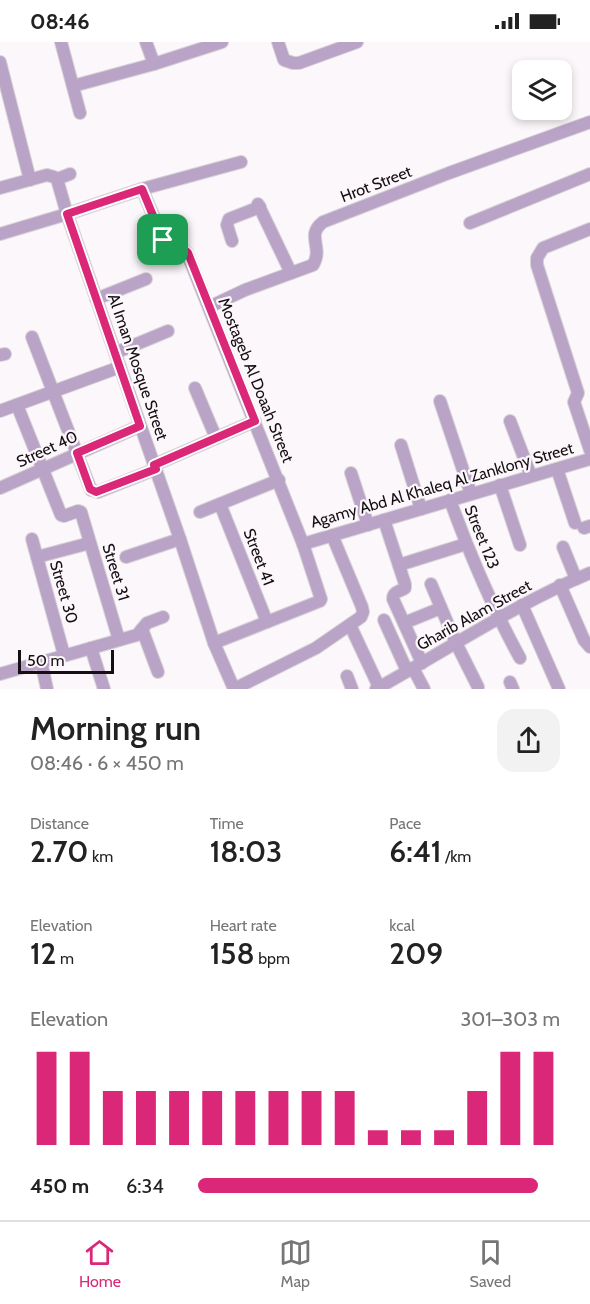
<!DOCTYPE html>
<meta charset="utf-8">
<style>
:root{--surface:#fff;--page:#f2f2f2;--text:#222;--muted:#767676;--line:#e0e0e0;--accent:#db2777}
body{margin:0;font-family:Cabin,sans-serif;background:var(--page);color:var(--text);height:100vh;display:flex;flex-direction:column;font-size:22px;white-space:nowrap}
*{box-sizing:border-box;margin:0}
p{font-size:20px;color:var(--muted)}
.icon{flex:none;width:33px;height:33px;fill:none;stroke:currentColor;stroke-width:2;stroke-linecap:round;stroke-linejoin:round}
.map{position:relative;height:647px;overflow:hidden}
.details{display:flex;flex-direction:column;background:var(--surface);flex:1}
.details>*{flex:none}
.buttons{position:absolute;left:512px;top:18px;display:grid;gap:12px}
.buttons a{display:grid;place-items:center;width:60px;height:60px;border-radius:12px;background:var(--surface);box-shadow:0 3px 9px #0003;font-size:30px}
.scale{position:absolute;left:18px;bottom:15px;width:96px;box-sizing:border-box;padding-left:6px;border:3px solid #150e13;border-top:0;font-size:16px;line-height:21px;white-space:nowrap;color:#150e13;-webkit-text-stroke:4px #fcf7fa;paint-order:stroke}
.pin{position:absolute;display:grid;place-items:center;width:51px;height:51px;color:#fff;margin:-26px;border-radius:12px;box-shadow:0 3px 9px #0006}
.round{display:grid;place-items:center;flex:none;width:63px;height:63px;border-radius:18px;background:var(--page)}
.overview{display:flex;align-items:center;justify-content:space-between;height:102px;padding:0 30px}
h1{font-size:33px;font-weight:600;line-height:45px}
.figures{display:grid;grid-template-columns:repeat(3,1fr);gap:9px;height:102px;padding:6px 30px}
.figures div{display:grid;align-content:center}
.figures b{font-size:30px;font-weight:600}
.figures small{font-size:16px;font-weight:400}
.figures p{font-size:16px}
.chart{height:168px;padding:12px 30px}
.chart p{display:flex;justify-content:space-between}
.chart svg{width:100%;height:108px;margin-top:6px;stroke:var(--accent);stroke-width:6}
ul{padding:0 30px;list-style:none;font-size:20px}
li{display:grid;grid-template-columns:96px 72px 1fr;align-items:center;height:45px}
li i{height:15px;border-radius:8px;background:var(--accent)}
.status{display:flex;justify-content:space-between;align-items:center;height:42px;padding:0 30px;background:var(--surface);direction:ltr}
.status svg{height:16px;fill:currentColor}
.tab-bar{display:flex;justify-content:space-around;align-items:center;height:84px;border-top:2px solid var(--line);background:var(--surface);font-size:16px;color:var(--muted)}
.tab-bar a{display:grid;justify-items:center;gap:3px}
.tab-bar .selected{color:var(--accent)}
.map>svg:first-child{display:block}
</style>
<div class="status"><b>08:46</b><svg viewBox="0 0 49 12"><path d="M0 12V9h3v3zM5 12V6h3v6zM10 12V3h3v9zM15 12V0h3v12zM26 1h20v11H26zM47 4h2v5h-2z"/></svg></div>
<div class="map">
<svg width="590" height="647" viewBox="0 0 590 647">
<rect width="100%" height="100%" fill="#fcf7fa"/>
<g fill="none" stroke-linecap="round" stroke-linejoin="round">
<g stroke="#d7d2d5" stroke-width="14">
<g id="minor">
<polyline points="61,0 80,71"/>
<polyline points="146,0 154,22"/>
<polyline points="278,0 284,18 293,21 299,21 357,0"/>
<polyline points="0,20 30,138"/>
<polyline points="73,44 154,22 222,0"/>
<polyline points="57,137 70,132"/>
<polyline points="0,146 47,133 54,135 57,137 67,172 120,325 180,497 214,601 234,647"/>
<polyline points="142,147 164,199 176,200 187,211 303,502 321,557 320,559 214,601"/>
<polyline points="258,162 291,231"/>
<polyline points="470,181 590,132"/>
<polyline points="590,187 543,206 537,216 537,223 578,351 574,360 590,408"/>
<polyline points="0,192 67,172 142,147 241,120"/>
<polyline points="232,199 227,183 229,177 260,165"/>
<polyline points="96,257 146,237"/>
<path d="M209,265L245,248L313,223C324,205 305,194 323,180L449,131L590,80"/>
<polyline points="32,295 91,448 98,450 156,427"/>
<polyline points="115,311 168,289"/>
<polyline points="0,313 5,312"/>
<polyline points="195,346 216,396"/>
<polyline points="440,359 471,452"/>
<polyline points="17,363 61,473 64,474 78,469 81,470 119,598"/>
<polyline points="0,369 120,325"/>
<polyline points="510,379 531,434"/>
<polyline points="401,403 421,467"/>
<polyline points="154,423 255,379"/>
<polyline points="557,427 575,481"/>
<polyline points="351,431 368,483"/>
<polyline points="500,443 520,503"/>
<polyline points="0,446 140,384"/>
<path d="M450,458C470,513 492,565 520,616"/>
<polyline points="220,462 267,580"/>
<polyline points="200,470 279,438"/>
<path d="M384,478L405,542V546C400,550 393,549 393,557L422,621"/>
<polyline points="584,486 590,484"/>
<polyline points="32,497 64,613"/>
<polyline points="303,502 590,417"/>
<polyline points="563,505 576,537"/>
<polyline points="37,515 90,501"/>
<polyline points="126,515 180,497"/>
<polyline points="399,523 466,502"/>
<polyline points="431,542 456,601 478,645"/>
<polyline points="560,543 584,598 590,605"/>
<polyline points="522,563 559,647"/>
<polyline points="384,578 407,629"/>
<polyline points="404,581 441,566"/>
<polyline points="350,583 379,645"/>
<polyline points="142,587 158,630"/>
<polyline points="91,606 104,647"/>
<polyline points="41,619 47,647"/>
<polyline points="413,626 424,647"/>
<polyline points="0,632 137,593 147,581 163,575"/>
<polyline points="347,634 352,647"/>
<polyline points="510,640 513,647"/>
<polyline points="234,647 316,606 361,575 363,570 362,565 332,493"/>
<path d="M376,647C447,608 515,562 590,531"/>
</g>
</g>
<use href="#minor" stroke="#b9a4c8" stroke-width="12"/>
</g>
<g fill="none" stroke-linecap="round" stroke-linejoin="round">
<g stroke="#fff" stroke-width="12">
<polygon id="route" points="142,147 164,200 176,200 188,211 255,379 154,423 156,427 96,450 90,447 77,411 140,384 67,172"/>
</g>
<use href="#route" stroke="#db2777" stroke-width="8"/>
</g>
<g text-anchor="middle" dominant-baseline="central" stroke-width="4.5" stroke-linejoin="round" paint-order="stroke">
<g font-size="16" fill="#150e13" stroke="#fcf7fa">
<text transform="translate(376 142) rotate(-21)">Hrot Street</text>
<text transform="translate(138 325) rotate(71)">Al Iman Mosque Street</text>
<text transform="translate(256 338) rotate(68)">Mostageb Al Doaah Street</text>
<text transform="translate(47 407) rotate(-25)">Street 40</text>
<text transform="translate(442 443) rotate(-16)">Agamy Abd Al Khaleq Al Zanklony Street</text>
<text transform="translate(482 495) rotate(68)">Street 123</text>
<text transform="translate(259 515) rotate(69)">Street 41</text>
<text transform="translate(116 530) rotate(73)">Street 31</text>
<text transform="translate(64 550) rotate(74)">Street 30</text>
<text transform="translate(474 573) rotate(-29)">Gharib Alam Street</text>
</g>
</g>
</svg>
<div class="buttons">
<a><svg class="icon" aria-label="layers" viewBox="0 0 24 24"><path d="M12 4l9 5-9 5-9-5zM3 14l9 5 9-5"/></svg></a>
</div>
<div class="scale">50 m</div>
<div class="pin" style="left:163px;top:198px;background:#1e9e55"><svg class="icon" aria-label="arrive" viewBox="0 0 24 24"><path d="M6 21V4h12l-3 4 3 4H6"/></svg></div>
</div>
<section class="details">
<div class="overview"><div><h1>Morning run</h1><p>08:46 · 6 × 450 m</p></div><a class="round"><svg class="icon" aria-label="share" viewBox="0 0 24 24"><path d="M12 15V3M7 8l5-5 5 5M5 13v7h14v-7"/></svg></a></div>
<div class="figures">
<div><p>Distance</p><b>2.70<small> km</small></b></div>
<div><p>Time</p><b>18:03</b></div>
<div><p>Pace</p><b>6:41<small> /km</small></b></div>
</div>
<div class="figures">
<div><p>Elevation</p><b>12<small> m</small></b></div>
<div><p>Heart rate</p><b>158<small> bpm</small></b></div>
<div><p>kcal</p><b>209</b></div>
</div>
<div class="chart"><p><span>Elevation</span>301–303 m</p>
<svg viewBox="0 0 160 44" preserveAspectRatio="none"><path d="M5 44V6M15 44V6M25 44V22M35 44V22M45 44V22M55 44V22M65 44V22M75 44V22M85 44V22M95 44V22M105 44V38M115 44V38M125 44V38M135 44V22M145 44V6M155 44V6"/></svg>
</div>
<ul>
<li><b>450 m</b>6:34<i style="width:94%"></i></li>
</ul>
</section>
<nav class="tab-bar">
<a class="selected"><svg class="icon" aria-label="home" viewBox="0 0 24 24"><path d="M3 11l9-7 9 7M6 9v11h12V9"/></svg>Home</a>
<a><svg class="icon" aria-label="map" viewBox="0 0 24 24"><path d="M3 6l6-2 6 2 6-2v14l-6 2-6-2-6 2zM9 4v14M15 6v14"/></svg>Map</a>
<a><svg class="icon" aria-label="saved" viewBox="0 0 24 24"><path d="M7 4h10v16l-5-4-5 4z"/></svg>Saved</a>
</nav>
